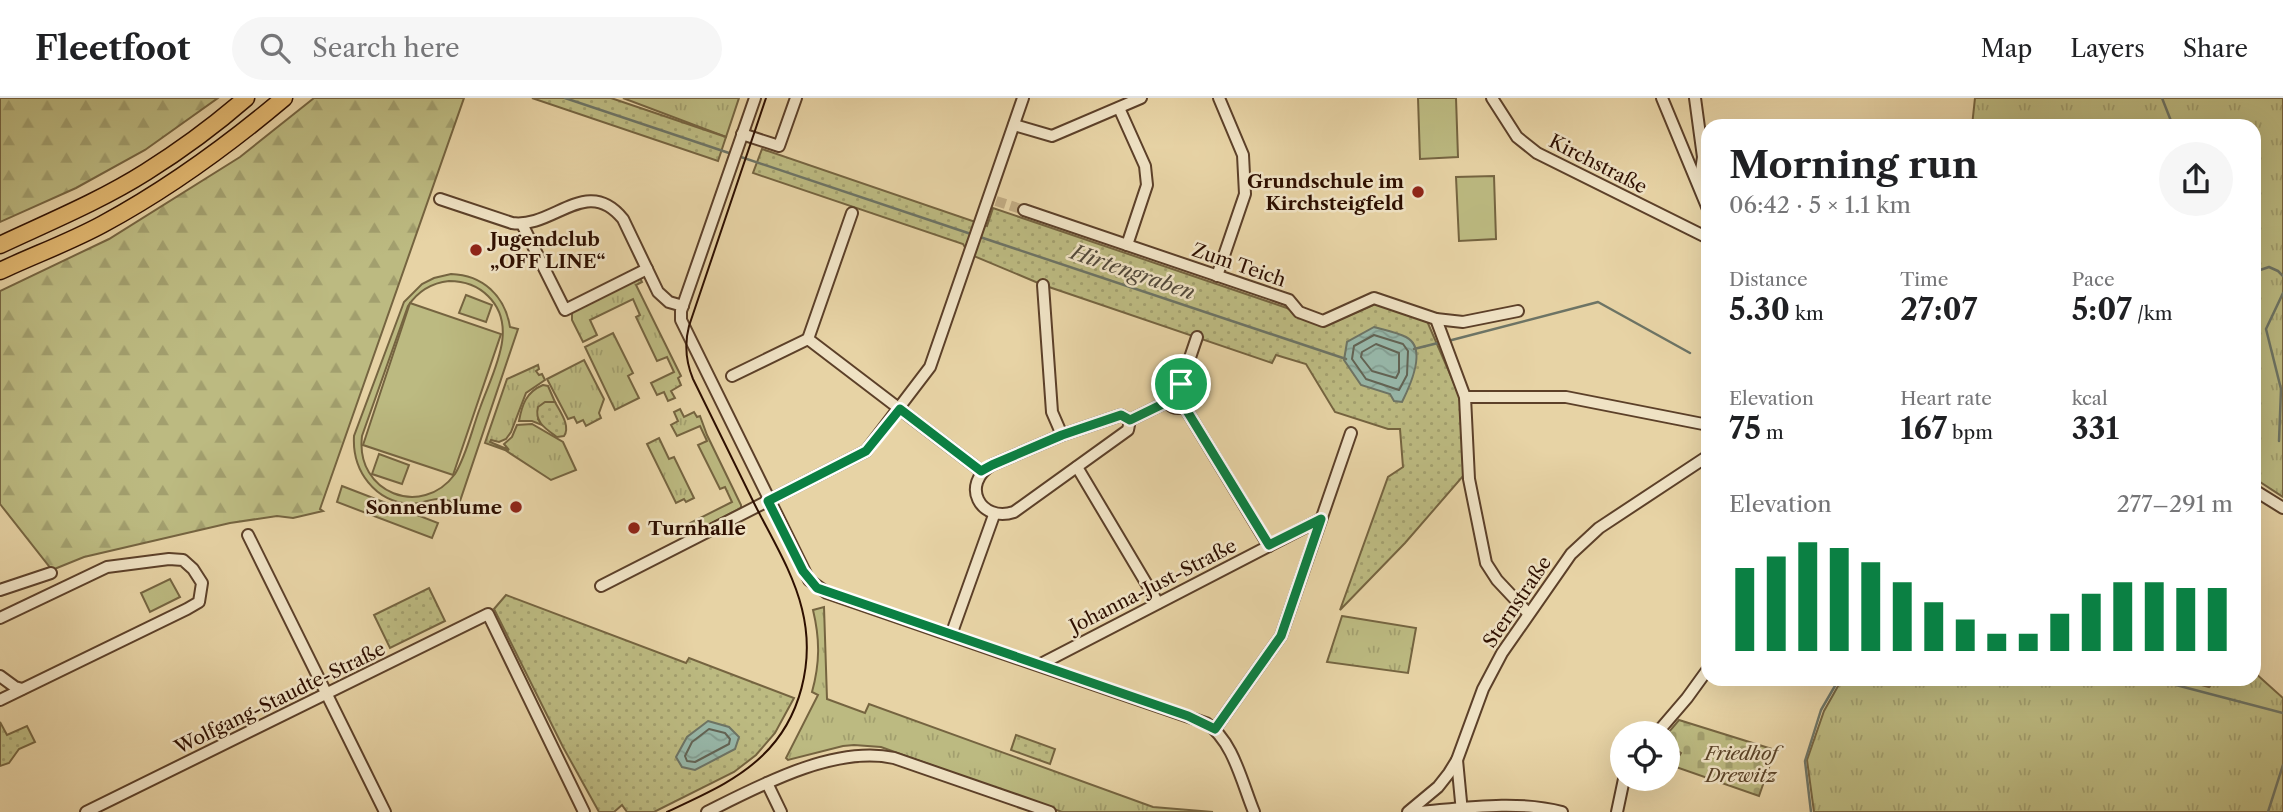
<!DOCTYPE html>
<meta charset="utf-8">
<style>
:root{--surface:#fff;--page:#f6f6f6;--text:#202124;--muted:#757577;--line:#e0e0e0;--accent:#0b8043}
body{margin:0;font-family:"Libre Caslon Text",serif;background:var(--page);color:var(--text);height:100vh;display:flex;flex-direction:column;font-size:26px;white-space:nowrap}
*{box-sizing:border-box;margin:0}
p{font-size:23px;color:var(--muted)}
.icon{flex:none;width:38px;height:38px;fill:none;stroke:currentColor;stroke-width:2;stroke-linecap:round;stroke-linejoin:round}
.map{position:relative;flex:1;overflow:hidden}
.drawer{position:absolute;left:1701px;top:21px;width:560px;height:567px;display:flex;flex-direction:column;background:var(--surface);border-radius:21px;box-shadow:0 7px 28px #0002}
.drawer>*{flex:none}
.fabs{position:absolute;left:1610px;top:623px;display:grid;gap:14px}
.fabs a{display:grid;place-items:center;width:70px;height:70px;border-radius:50%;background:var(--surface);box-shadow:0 7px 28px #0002;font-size:35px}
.pin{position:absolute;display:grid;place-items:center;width:60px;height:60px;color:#fff;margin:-30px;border:4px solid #fff;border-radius:50%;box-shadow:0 2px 7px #0007}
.round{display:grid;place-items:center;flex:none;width:74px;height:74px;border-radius:37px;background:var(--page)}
.overview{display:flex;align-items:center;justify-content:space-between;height:119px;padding:0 28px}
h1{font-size:38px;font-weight:700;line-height:52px}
.metrics{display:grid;grid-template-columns:repeat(3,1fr);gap:10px;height:119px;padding:7px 28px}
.metrics div{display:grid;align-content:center}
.metrics b{font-size:30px;font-weight:700}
.metrics small{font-size:19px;font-weight:400}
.metrics p{font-size:19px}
.chart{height:196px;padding:14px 28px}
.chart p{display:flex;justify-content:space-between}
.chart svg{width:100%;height:126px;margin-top:7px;stroke:var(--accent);stroke-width:6}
header{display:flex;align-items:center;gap:42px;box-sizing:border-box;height:98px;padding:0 35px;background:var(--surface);border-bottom:2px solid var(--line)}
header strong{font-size:33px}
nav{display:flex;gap:38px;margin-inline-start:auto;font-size:24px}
.search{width:490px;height:63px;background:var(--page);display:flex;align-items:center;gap:18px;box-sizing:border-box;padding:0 24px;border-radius:38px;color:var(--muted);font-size:26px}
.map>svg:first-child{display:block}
</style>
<header>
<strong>Fleetfoot</strong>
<div class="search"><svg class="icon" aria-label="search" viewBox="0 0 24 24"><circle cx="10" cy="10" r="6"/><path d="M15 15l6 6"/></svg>Search here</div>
<nav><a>Map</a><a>Layers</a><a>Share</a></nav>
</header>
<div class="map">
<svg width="2283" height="714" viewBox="0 0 2283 714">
<defs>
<pattern id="grass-tufts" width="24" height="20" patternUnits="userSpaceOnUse" patternTransform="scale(1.75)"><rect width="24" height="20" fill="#bcba81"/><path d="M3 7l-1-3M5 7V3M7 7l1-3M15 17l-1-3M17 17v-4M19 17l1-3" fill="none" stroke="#a29f6e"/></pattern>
<pattern id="forest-firs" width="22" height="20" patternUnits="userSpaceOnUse" patternTransform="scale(1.75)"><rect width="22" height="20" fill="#bcba81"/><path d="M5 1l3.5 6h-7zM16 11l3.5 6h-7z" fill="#a29f6e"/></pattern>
<pattern id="cemetery-stones" width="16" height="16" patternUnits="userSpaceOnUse" patternTransform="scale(1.75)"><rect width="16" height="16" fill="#bcba81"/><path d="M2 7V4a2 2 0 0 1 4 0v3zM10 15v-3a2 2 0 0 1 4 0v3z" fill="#a29f6e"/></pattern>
<pattern id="park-dots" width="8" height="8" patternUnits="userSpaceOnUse" patternTransform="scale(1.75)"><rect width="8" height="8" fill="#bcba81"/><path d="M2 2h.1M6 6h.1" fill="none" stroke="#a29f6e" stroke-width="1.8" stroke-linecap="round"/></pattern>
<pattern id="water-waves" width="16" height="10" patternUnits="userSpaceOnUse" patternTransform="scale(1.75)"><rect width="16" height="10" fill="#97b7a9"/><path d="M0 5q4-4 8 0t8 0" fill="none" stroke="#829c90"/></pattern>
</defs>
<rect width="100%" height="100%" fill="#e7d3a5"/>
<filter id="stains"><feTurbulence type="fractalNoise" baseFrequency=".00286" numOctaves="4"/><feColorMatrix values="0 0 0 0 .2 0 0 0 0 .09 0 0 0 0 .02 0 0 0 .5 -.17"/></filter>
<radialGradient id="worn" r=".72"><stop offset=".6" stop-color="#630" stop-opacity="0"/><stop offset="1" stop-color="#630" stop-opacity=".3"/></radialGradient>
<g fill="url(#grass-tufts)" stroke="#756440" stroke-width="2">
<polygon points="623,0 739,0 726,39"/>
<polygon points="1975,0 2283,0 2283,399 2254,380 2254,28 1972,28"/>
<polygon points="640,180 642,184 636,187 681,278 678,280 681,287 671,293 675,300 668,303 664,294 657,297 651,285 674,274 667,259 657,263 636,219 640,217 633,201 590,222 597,237 583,244 572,222 572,213"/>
<polygon points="613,235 633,275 628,278 639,300 615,312 585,249"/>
<polygon points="584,262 604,301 599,315 601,320 586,328 583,322 577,325 574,319 568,321 547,281"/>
<polygon points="538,267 539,271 536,273 539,277 542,276 545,282 526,295 511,334 506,341 499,344 491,342 490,344 509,352 504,346 512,339 517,327 532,326 563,344 576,372 551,382 505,352 485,345 507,281"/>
<path d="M543,287L548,288L555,304H550L538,321L542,327L532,323H519C522,307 526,294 543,287Z"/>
<polygon points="680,311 684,319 694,314 697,319 700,318 707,337 741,407 741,410 696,433 690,425 732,404 725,389 720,391 698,347 707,343 700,328 677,338 671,327 678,323 674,314"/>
<polygon points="659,340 669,361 674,359 694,400 686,404 684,401 676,405 647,346"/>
<path d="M824,509L827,601L865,615L869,606L1153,709L1213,714H1062L881,649L854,647L843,648L788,662L786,660L818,597L812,594C820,565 820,541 813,512Z"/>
<polygon points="1342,518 1416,530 1408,575 1327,564"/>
<polygon points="2254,574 2283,600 2283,714 1814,714 1807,662 1824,613 1842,581 2180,581 2209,589 2216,581 2254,581"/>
</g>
<g fill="url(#forest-firs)" stroke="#756440" stroke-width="2">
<polygon points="0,0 218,0 145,52 76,90 0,124"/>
<polygon points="314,0 464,0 320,411 323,413 293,420 277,418 230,425 84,459 52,472 0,406 0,193 109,141 240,59"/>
</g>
<polygon fill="url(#cemetery-stones)" stroke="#756440" stroke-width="2" points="1679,622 1775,652 1759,698 1673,668 1681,655 1668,646 1668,635"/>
<g fill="url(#park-dots)" stroke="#756440" stroke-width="2">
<polygon points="532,0 611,0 726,39 718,63"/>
<polygon points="762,51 987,128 993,110 1287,210 1304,221 1325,228 1375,206 1427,223 1460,299 1464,377 1405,445 1340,512 1388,379 1403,369 1400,331 1388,331 1335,314 1306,266 1276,257 1272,265 1043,187 969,156 963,146 753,75"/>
<path d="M545,304H555C560,314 571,328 564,338L557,339C546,331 534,324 538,309Z"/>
<polygon points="429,490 445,523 390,550 374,517"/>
<polygon points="506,497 686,565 689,560 794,600 775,635 756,657 734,674 654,714 627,714 622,707 614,714 599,714 563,649 494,511"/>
<polygon points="0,624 7,637 27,628 35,644 19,651 9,665 0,668"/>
<polygon points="1016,637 1055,651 1050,666 1011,652"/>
</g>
<g fill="#bcba81" stroke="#756440" stroke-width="2" fill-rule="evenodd">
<polygon points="1418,0 1456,0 1458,59 1420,61"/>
<polygon points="1494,78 1496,141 1459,143 1456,79"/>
<path d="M451,176C483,177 505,198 510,229L518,231L459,406C454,405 448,402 443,401C434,399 422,406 411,406C375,404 352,373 354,338L404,204L422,186L434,180ZM449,183C463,183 477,187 488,198C520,229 492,275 480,310C472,331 467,356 455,376C422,421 355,395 362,338L408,208C418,193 431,185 449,183Z"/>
<polygon points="466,197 492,207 486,224 459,215"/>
<polygon points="410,205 501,236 453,377 363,347"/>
<polygon points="379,356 409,367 402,386 372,376"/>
<polygon points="342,388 438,425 432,440 337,404"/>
<polygon points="170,481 180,499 150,514 141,495"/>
</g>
<g fill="url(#water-waves)" stroke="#6d7465" stroke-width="2">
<path d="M1374,229C1384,232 1396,234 1406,239C1428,250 1410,288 1402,304L1394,303L1390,296L1361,287L1344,262L1347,244Z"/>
<polygon points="708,623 729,629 739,639 735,651 695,672 682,669 676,659 687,639"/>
</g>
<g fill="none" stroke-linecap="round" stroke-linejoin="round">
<g stroke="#626354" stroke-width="2">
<polygon points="1374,237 1403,246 1408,253 1407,277 1399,292 1366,281 1352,261 1354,248"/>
<polygon points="1376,246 1399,255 1399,274 1396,280 1372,273 1361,259 1362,254"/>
<polygon points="709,631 725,635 730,641 729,646 695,664 687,663 685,658 692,644"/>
</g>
<g stroke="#6d7465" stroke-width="2.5">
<polyline points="565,0 732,56"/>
<polyline points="2162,0 2173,28"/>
<polyline points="738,58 971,136"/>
<polyline points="977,138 1346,261"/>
<polyline points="2254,174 2269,169 2278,173 2283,178"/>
<polyline points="1448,243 1598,204 1690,255"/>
<polyline points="1414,251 1442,244"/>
<polyline points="2279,343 2281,291 2266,231 2283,195"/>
<polyline points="2153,581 2283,615"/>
<polyline points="1811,714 1805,663 1821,612 1839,581"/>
<polyline points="2268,714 2283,667"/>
</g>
<polyline stroke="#c2ac84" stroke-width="10" stroke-dasharray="10 5" stroke-linecap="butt" points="996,103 1024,112"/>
<g stroke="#5c4029" stroke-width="14">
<g id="minor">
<path d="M755,0L681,213V222L809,482L827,495L1206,625C1233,642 1242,685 1254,714"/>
<polyline points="1492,0 1517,39 1537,55 1708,140"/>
<polyline points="1662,0 1708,111"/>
<polyline points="1695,0 1703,59 1699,87"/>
<polyline points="1119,10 1145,68 1147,87 1127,147"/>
<polyline points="1014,27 1052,38 1141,0"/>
<polyline points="742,36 779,48 796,0"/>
<path d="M440,101L512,125C553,131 587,76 623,121L658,194L669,204L683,208"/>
<polyline points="1024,112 1289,202 1299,214 1323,223 1374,200 1436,221 1465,299 1469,381 1486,465 1497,482 1528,515"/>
<polyline points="522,126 565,212 647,171"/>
<polyline points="1217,178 1245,96 1243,57 1219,0"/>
<polyline points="1043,187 1052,314 1062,337"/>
<polyline points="1436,221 1463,224 1518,213"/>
<polyline points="808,241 852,115"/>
<polyline points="732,278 808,241 981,373"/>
<circle cx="1178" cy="298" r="12"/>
<polyline points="1181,286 1197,239"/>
<polyline points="1465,299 1566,299 1708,327"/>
<polyline points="1184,308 1269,448"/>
<path d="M1121,317L1130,322L1128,332L1014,414C980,425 960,386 992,367L1062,337Z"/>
<polyline points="1130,322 1167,304"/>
<polyline points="1077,369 1158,505"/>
<polyline points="2254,392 2283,410"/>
<polyline points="248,437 385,714"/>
<polyline points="601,488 866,353 930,269 1023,0"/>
<polyline points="0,492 51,475"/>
<polyline points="0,520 107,469 169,461 183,462 193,471 202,485 199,504 187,511 0,602"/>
<polyline points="951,537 994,417"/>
<polyline points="1039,567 1321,421"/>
<polyline points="0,578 15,589 22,591"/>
<polyline points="1215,631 1281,538 1351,335"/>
<polyline points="1657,635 1687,600 1708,571"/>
<polyline points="1457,662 1462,714"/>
<polyline points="767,685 781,714"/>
<polyline points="86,714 488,516 584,714"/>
<path d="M707,714C759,688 834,647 894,660L1050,714"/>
<polyline points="1408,714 1438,689 1449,675 1457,662 1483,591 1502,555 1571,456 1599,430 1708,358"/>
<path d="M1419,714C1465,710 1517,702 1562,714"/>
<polyline points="1617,714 1624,681"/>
</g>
</g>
<g stroke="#2e0f00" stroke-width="19">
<g id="highway">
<path d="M0,147C49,124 100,103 146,74C181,52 215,27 246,0"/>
<path d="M0,173C34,157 70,144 103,126C168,91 227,48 284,0"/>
</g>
</g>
<use href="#minor" stroke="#efe2c4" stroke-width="10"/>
<use href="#highway" stroke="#e4ba72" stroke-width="16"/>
<path stroke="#2e0f00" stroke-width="2" d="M667,714C700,698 735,684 762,658C801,621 815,563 802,511C793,474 771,439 754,405C734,364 714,323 693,281C686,264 684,247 689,228L766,0"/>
</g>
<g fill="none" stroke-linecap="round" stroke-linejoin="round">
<g stroke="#fff" stroke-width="14">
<path id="route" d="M1174,286C1183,285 1189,290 1190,299L1184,308L1269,447L1321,421L1281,538L1215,631L1188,618L817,490L803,473L768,403L866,353L900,311L981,373L992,367L1062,337L1121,317L1130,322L1167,304V293Z"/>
</g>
<use href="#route" stroke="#0b8043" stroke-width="9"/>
</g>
<g fill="#8f2418" stroke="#efe2c4" stroke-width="2.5">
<circle cx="1418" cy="94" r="7"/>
<circle cx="476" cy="152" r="7"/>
<circle cx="516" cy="409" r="7"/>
<circle cx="634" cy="430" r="7"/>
</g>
<g text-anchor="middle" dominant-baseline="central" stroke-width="5" stroke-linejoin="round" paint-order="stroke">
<g font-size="19" fill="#2e0f00" stroke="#efe2c4">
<text transform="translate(1598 66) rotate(27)">Kirchstraße</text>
<text transform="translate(1239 167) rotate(19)">Zum Teich</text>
<text transform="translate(1153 488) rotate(-27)">Johanna-Just-Straße</text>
<text transform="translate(1517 504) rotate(-56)">Sternstraße</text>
<text transform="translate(280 600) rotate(-26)">Wolfgang-Staudte-Straße</text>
</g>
<g font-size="19" font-weight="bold" fill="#2e0f00" stroke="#efe2c4" text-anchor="end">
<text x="1404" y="83">Grundschule im<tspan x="1404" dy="22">Kirchsteigfeld</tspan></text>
<text x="490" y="141" text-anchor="start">Jugendclub<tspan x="490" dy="22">„OFF LINE“</tspan></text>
<text x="502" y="409">Sonnenblume</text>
<text x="648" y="430" text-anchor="start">Turnhalle</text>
</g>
<g font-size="19" font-style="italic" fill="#594227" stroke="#efe2c4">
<text x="1741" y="655">Friedhof<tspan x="1741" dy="22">Drewitz</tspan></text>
</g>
<g font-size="21" font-style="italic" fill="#534a3b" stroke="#efe2c4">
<text transform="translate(1133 174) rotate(19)">Hirtengraben</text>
</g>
</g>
<rect width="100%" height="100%" filter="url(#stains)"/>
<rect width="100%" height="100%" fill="url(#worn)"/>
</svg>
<div class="fabs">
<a><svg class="icon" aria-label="locate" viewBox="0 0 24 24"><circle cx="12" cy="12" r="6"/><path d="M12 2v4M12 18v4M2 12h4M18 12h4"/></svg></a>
</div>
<div class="pin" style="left:1181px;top:286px;background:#1e9e55"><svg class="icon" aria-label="arrive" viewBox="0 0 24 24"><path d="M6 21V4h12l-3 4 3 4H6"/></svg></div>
<section class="drawer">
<div class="overview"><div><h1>Morning run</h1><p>06:42 · 5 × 1.1 km</p></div><a class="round"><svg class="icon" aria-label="share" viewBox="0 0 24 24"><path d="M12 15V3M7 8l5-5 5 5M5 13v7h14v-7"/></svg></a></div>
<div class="metrics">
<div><p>Distance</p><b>5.30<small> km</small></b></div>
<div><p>Time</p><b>27:07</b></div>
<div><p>Pace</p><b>5:07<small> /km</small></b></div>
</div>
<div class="metrics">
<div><p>Elevation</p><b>75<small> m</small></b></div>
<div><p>Heart rate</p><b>167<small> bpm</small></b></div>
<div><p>kcal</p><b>331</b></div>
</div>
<div class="chart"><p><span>Elevation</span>277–291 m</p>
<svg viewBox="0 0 160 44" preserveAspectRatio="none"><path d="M5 44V15M15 44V11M25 44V6M35 44V8M45 44V13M55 44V20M65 44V27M75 44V33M85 44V38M95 44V38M105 44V31M115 44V24M125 44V20M135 44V20M145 44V22M155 44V22"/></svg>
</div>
</section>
</div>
